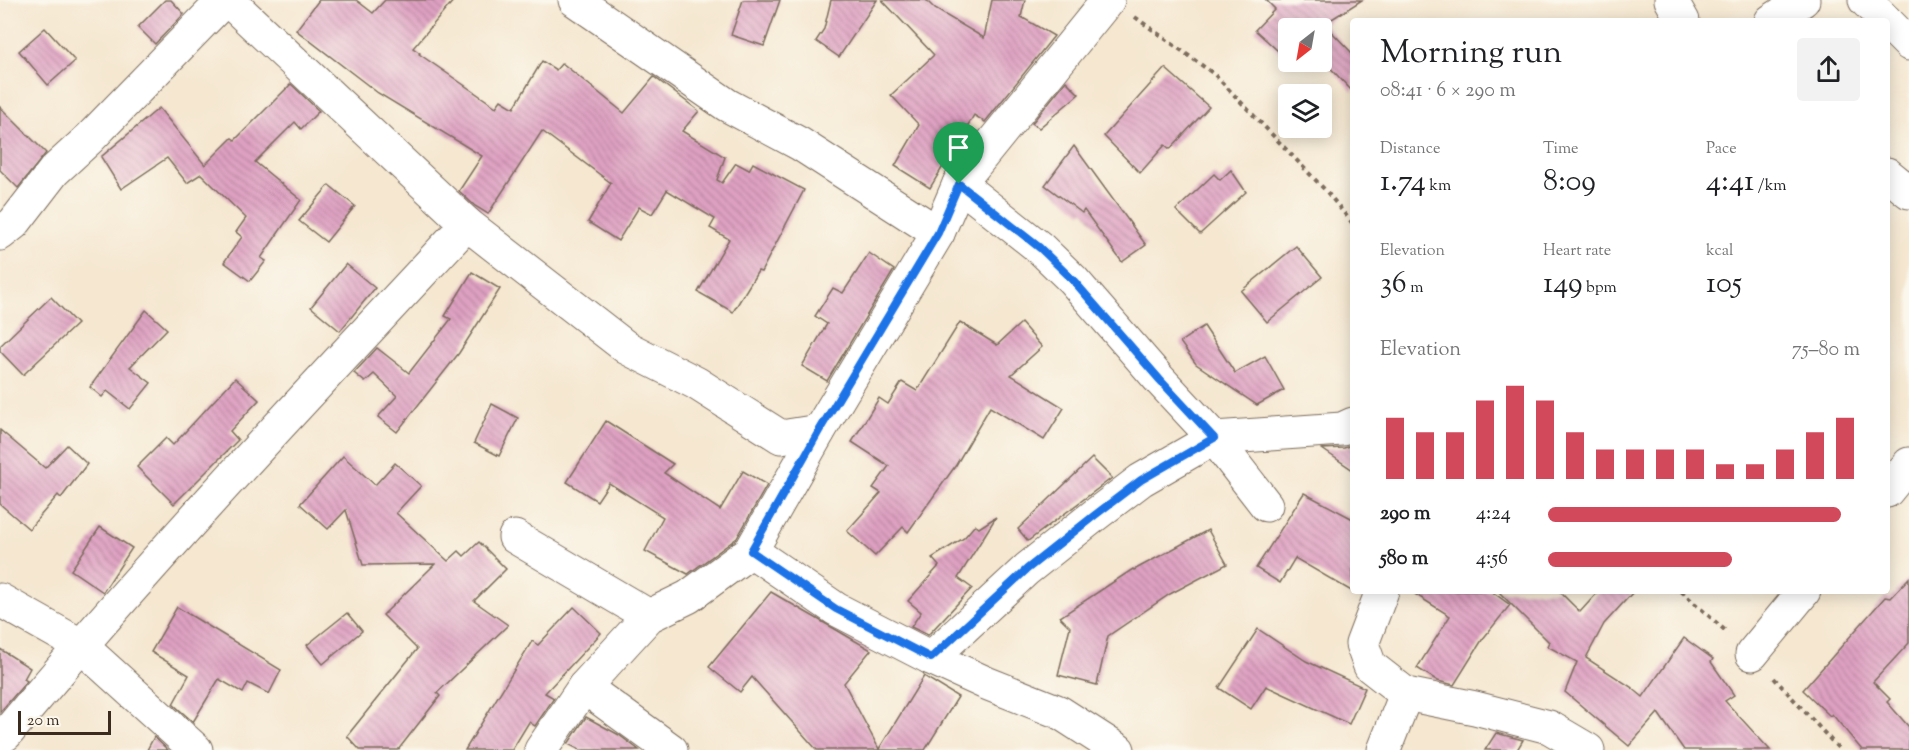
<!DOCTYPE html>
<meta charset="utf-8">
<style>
:root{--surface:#fff;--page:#f2f2f2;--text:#202124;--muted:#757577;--accent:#d1495b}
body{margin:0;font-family:"Sorts Mill Goudy",serif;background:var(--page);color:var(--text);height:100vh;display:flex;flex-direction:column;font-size:22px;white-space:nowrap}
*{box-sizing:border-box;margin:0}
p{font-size:20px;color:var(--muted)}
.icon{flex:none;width:33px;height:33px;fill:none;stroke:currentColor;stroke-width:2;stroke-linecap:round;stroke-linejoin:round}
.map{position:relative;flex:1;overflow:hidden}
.panel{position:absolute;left:1350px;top:18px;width:540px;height:576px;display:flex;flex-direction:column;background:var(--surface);border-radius:6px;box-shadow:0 3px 15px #0003}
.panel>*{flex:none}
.needle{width:39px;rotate:211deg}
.fabs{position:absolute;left:1278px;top:18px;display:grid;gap:12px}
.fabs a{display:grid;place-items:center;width:54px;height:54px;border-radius:6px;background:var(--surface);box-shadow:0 3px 15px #0003;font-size:30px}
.scale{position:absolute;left:18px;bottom:15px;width:93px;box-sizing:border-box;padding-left:6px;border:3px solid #3b2a1e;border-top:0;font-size:16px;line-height:21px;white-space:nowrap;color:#3b2a1e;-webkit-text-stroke:4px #fbf7ec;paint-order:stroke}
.pin{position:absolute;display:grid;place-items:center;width:51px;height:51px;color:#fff;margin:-62px -26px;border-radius:50% 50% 50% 0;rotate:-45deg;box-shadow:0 0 6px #0007}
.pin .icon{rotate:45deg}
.round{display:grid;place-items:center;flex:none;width:63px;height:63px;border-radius:6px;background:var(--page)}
.headline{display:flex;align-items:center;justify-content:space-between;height:102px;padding:0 30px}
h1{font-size:33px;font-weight:600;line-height:45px}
.figures{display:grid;grid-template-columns:repeat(3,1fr);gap:9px;height:102px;padding:6px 30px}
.figures div{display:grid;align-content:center}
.figures b{font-size:30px;font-weight:600}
.figures small{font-size:16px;font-weight:400}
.figures p{font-size:16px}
.chart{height:168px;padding:12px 30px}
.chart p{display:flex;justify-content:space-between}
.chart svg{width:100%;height:108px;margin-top:6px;stroke:var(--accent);stroke-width:6}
ul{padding:0 30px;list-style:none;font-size:20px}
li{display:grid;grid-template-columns:96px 72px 1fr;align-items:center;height:45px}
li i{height:15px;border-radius:8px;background:var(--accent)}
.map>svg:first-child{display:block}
</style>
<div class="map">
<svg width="1909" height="750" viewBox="0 0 1909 750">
<defs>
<pattern id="building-back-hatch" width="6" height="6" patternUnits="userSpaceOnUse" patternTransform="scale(1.5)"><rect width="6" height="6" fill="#dfa1c2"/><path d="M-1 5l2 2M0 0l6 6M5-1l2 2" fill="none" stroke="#b6839d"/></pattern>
</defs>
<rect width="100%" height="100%" fill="#fbf7ec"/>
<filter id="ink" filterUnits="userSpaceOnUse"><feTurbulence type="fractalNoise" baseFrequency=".0167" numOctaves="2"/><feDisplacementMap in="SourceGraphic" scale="12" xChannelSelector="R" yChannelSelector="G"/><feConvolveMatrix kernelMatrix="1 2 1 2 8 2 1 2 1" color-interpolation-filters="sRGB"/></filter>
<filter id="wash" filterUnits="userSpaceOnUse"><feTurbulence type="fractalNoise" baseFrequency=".008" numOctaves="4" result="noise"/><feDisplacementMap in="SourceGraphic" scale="24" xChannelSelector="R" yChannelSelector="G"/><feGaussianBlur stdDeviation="1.35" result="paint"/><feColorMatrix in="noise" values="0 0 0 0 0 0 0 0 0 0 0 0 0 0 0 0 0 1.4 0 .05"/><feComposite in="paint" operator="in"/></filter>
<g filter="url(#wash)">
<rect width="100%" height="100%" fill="#f5e7d0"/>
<g id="blocks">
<g fill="url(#building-back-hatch)">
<polygon points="165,0 171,0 184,14 155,44 138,27"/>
<polygon points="319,0 356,0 373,13 385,0 454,0 413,48 420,53 419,54 496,107 501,100 514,108 542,61 556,70 562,63 624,113 654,77 699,111 682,131 725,157 717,180 722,183 736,163 749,170 753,163 804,190 761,272 758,271 733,312 698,292 729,239 710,228 715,219 667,190 652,214 639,207 618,241 588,222 611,183 542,131 488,214 475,206 459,191 482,156 378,93 296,30"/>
<polygon points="743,0 780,0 764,46 731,35"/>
<polygon points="831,0 877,0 839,57 816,41 824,29"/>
<polygon points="882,0 926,0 935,9 984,38 992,0 1025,0 1021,17 1054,36 985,122 974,115 930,188 895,166 919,125 891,95 934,55"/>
<polygon points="1266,0 1362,0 1324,24 1353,54 1353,92 1322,59 1322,28 1293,28 1288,24 1288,60 1255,30 1275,9"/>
<polygon points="45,28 75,61 48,85 19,51"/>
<polygon points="1165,68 1209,107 1170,149 1165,145 1140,173 1104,136"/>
<polygon points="1066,81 1079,94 1039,128 1032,123"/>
<polygon points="291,84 319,111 301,129 295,122 255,162 301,200 261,258 266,261 250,281 224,262 242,237 236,232 246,218 201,174 187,183 167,158 121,189 101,157 159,108 205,165 232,138 235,140"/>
<polygon points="0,107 46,153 18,188 0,170"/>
<polygon points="1074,146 1146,245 1122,262 1084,210 1082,213 1045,185"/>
<polygon points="1231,170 1246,192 1200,234 1176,210 1214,174 1220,180"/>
<polygon points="329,185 355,206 326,242 299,221"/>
<polygon points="1296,246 1322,277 1267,322 1241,291"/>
<polygon points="869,253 894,270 827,381 802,366 827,324 815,316 833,288 843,293"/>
<polygon points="346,264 375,288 340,331 311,307"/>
<polygon points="472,272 500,289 459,353 397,432 378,417 397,396 374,374 365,382 354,373 377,348 409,373 451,319 445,316"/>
<polygon points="51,297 77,324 23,375 0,351 0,346"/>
<polygon points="146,310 167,329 130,367 151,383 130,409 107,391 102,397 90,387"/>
<polygon points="960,322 997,345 1021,323 1042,347 1011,375 1064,408 1044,440 990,407 956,465 908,532 903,527 875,556 847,531 881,493 873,488 889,466 852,442 879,398 888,404 902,382 917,391"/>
<polygon points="1204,326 1235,373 1265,356 1284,390 1257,405 1196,364 1180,342"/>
<polygon points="235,378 259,400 230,431 238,440 174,504 137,467 166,438 173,445"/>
<polygon points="492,404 518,418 499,456 474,443"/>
<polygon points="606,421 673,464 664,473 720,510 743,471 767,485 737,538 688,574 645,551 663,517 609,483 597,501 567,482"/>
<polygon points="0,430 45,468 67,445 87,464 61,498 58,495 29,529 0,504"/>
<polygon points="1353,445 1353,470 1322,449 1344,448"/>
<polygon points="343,456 375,485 395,463 421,486 396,513 448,561 459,551 464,556 479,542 506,569 474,601 508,625 437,693 440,696 398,750 360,750 347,736 417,649 383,615 435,564 363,565 346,510 328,529 300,504"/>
<polygon points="1092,458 1112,478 1028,541 1018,529"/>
<polygon points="1304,493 1353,519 1353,592 1295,558 1280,583 1256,568"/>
<polygon points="996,517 958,578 972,588 928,635 911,627 921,612 908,601 939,566 932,558 964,538 975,525 979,528"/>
<polygon points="100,527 132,548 103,592 71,570"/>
<polygon points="1208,530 1227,564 1170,594 1108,636 1097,685 1058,675 1070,627 1060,617 1133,569 1134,570"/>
<polygon points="1909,578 1909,643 1873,682 1890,699 1887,702 1909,727 1909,750 1862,750 1832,714 1830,716 1803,690 1885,597 1890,598"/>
<polygon points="1410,591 1491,591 1510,605 1482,640 1454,685 1438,681 1417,668 1450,616"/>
<polygon points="1498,591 1559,591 1580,612 1599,591 1634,591 1604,624 1586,658 1631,687 1643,697 1684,638 1713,659 1711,662 1734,695 1725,701 1770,750 1684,750 1658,713 1629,746 1565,692 1577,662 1547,646 1549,642"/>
<polygon points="771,592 871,650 844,683 879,749 924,676 958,697 925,750 817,750 752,677 740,692 709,667"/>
<polygon points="177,607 281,670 269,694 248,683 243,693 219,679 193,722 173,704 189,675 151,652"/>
<polygon points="574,607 601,633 545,693 554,698 535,726 529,722 512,750 465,750 532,641 538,645"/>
<polygon points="347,613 362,631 323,664 307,645"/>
<polygon points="1258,629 1306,661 1365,688 1349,724 1266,686 1251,709 1219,688"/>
<polygon points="0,649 30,668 24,679 27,681 0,712"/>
<polygon points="586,717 619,735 639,750 580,750 568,744"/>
<polygon points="1496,733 1523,740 1517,750 1485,750"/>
<polygon points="154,737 168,750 147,750"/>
</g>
</g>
</g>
<g filter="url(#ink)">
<use href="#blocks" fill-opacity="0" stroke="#7c6c5c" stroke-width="1.5"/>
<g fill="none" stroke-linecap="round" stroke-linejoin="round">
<g stroke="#7c6c5c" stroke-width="35">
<g id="minor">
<polyline points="228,0 467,224 627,348 696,383 781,437 819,431"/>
<polyline points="575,0 727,105 800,144 938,233"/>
<polyline points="1671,0 1683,21"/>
<polyline points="1865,0 1886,21"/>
<polyline points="1771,21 1803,0"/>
<polyline points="1887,22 1909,44"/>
<polyline points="1887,174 1909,192"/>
<polyline points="959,184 1040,248 1073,280 1160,380 1214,438 1266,505"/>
<polyline points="0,234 14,223 54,171 90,138 224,0"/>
<polyline points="1887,491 1909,464"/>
<polyline points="515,537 649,616"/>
<polyline points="751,551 836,609 931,658 986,683 1059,712 1118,750"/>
<polyline points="1382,591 1362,644 1370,666 1406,694 1475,708 1549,727 1588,750"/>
<polyline points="0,600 80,645 196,750"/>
<polyline points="1752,654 1804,591"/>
<polyline points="931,658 1027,569 1095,515 1141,480 1214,438 1342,429 1353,424"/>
<polyline points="584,687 671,750"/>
<path d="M0,738L6,734C153,558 311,391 467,224"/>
<polyline points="541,750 584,687 649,616 688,597 751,551 819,431 938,233 959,184 1108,0"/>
<polyline points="1384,750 1406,694"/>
</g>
</g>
<g stroke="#7c6c5c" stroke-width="4" stroke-dasharray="4.5 4.5" stroke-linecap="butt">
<polyline points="1135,17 1214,74 1327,192 1353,224"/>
<polyline points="1681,591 1728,633"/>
<polyline points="1774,678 1840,750"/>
</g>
<use href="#minor" stroke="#fff" stroke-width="33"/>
</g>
</g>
<g fill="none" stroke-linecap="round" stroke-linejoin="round" filter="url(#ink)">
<g stroke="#fff" stroke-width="12">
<polygon id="route" points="959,184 1040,248 1073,280 1160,380 1214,438 1141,480 1095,515 1027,569 931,658 836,609 751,551 819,431 938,233"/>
</g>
<use href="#route" stroke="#1a73e8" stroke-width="8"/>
</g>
</svg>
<div class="fabs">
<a><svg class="needle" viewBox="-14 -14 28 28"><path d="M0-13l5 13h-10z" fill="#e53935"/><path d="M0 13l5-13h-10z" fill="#757577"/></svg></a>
<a><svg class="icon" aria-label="layers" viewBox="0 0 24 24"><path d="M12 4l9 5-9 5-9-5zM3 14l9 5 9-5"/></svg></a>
</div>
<div class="scale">20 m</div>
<div class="pin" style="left:959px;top:184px;background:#1e9e55"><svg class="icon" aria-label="arrive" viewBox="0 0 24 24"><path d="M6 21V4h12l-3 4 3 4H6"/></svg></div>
<section class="panel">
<div class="headline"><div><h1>Morning run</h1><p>08:41 · 6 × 290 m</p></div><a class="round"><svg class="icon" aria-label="share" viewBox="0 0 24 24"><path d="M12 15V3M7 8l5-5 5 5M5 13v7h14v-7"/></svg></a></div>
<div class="figures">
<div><p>Distance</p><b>1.74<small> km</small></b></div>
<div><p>Time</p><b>8:09</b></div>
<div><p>Pace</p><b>4:41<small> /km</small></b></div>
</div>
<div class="figures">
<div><p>Elevation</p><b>36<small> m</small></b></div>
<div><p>Heart rate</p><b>149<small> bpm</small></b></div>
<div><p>kcal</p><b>105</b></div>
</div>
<div class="chart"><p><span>Elevation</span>75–80 m</p>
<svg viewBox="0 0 160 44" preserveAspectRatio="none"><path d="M5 44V19M15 44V25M25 44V25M35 44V12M45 44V6M55 44V12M65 44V25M75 44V32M85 44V32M95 44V32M105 44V32M115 44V38M125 44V38M135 44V32M145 44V25M155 44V19"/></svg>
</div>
<ul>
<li><b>290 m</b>4:24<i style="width:94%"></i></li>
<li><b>580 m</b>4:56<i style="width:59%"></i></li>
</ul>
</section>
</div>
